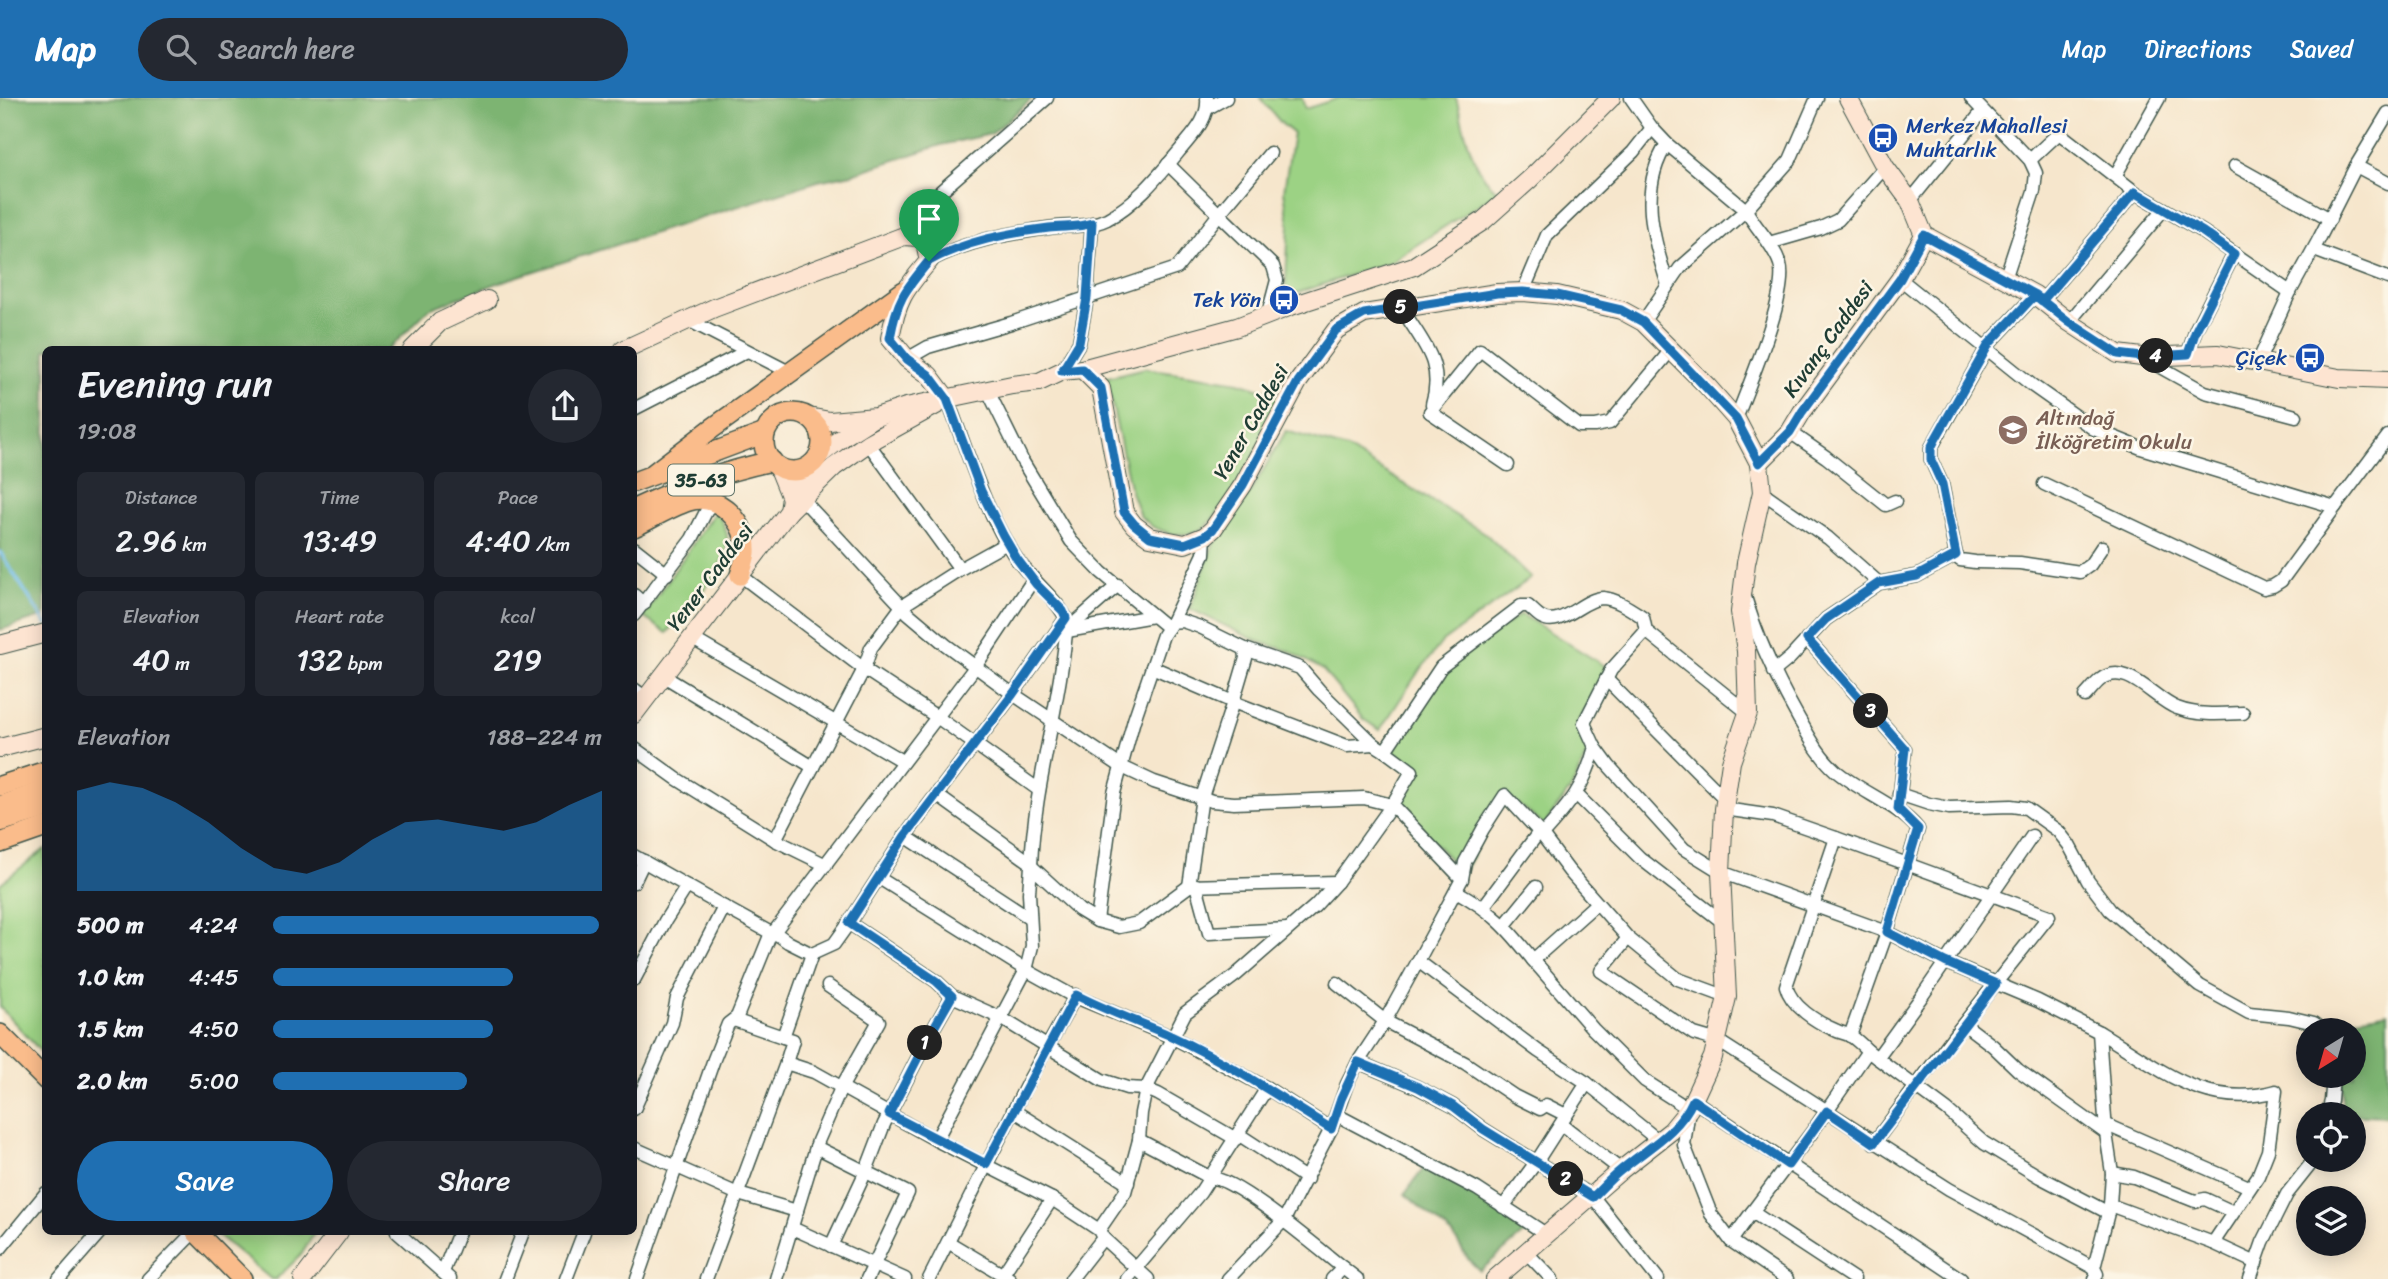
<!DOCTYPE html>
<meta charset="utf-8">
<style>
:root{--surface:#171b24;--page:#242831;--text:#f1f3f6;--muted:#9ea1a6;--accent:#1f6fb2}
body{margin:0;font-family:Sriracha,sans-serif;background:var(--page);color:var(--text);height:100vh;display:flex;flex-direction:column;font-size:26px;white-space:nowrap}
*{box-sizing:border-box;margin:0}
p{font-size:23px;color:var(--muted)}
.icon{flex:none;width:38px;height:38px;fill:none;stroke:currentColor;stroke-width:2;stroke-linecap:round;stroke-linejoin:round}
.map{position:relative;flex:1;overflow:hidden}
.details{position:absolute;left:42px;top:248px;width:595px;height:889px;display:flex;flex-direction:column;background:var(--surface);border-radius:10px;box-shadow:0 4px 18px #0003}
.details>*{flex:none}
.needle{width:46px;rotate:217deg}
.tools{position:absolute;left:2296px;top:920px;display:grid;gap:14px}
.tools a{display:grid;place-items:center;width:70px;height:70px;border-radius:50%;background:var(--surface);box-shadow:0 4px 18px #0003;font-size:35px}
.pin{position:absolute;display:grid;place-items:center;width:60px;height:60px;color:#fff;margin:-72px -30px;border-radius:50% 50% 50% 0;rotate:-45deg;box-shadow:0 0 7px #0007}
.pin .icon{rotate:45deg}
.km{position:absolute;width:35px;height:35px;margin:-18px;border-radius:50%;background:#222;color:#fff;font-size:19px;line-height:35px;text-align:center}
.round{display:grid;place-items:center;flex:none;width:74px;height:74px;border-radius:37px;background:var(--page)}
.head{display:flex;align-items:center;justify-content:space-between;height:119px;padding:0 35px}
h1{font-size:38px;font-weight:600;line-height:52px}
.stats{display:grid;grid-template-columns:repeat(3,1fr);gap:10px;height:119px;padding:7px 35px}
.stats div{display:grid;align-content:center;border-radius:10px;background:var(--page);text-align:center}
.stats b{font-size:30px;font-weight:600}
.stats small{font-size:19px;font-weight:400}
.stats p{font-size:19px}
.chart{height:196px;padding:14px 35px}
.chart p{display:flex;justify-content:space-between}
.chart svg{width:100%;height:126px;margin-top:7px;fill:var(--accent);opacity:.7}
.primary-button{display:flex;gap:14px;margin-top:auto;padding:14px 35px}
.primary-button a{flex:1;height:80px;border-radius:42px;background:var(--accent);color:#fff;font-size:28px;font-weight:600;line-height:80px;text-align:center}
.primary-button a+a{background:var(--page);color:var(--text)}
ul{padding:0 35px;list-style:none;font-size:23px}
li{display:grid;grid-template-columns:112px 84px 1fr;align-items:center;height:52px}
li i{height:18px;border-radius:9px;background:var(--accent)}
header{display:flex;align-items:center;gap:42px;box-sizing:border-box;height:98px;padding:0 35px;background:var(--accent);color:#fff}
header strong{font-size:33px}
nav{display:flex;gap:38px;margin-inline-start:auto;font-size:24px}
.search{width:490px;height:63px;background:var(--page);display:flex;align-items:center;gap:18px;box-sizing:border-box;padding:0 24px;border-radius:38px;color:var(--muted);font-size:26px}
.map>svg:first-child{display:block}
</style>
<header>
<strong>Map</strong>
<div class="search"><svg class="icon" aria-label="search" viewBox="0 0 24 24"><circle cx="10" cy="10" r="6"/><path d="M15 15l6 6"/></svg>Search here</div>
<nav><a>Map</a><a>Directions</a><a>Saved</a></nav>
</header>
<div class="map">
<svg width="2388" height="1181" viewBox="0 0 2388 1181">
<rect width="100%" height="100%" fill="#fcf5e5"/>
<filter id="ink" filterUnits="userSpaceOnUse"><feTurbulence type="fractalNoise" baseFrequency=".0143" numOctaves="2"/><feDisplacementMap in="SourceGraphic" scale="14" xChannelSelector="R" yChannelSelector="G"/><feConvolveMatrix kernelMatrix="1 2 1 2 8 2 1 2 1" color-interpolation-filters="sRGB"/></filter>
<filter id="wash" filterUnits="userSpaceOnUse"><feTurbulence type="fractalNoise" baseFrequency=".00686" numOctaves="4" result="noise"/><feDisplacementMap in="SourceGraphic" scale="28" xChannelSelector="R" yChannelSelector="G"/><feGaussianBlur stdDeviation="1.57" result="paint"/><feColorMatrix in="noise" values="0 0 0 0 0 0 0 0 0 0 0 0 0 0 0 0 0 1.4 0 .05"/><feComposite in="paint" operator="in"/></filter>
<g filter="url(#wash)">
<rect width="100%" height="100%" fill="#f6e6cc"/>
<g fill="#9cd284" stroke="#5e885c" stroke-width="2">
<path d="M1260,0H1302L1305,11L1339,0H1456C1466,35 1470,70 1498,94L1390,164L1285,199L1289,126L1284,93L1293,35L1282,26Z"/>
<polygon points="1145,270 1239,284 1286,299 1234,394 1206,429 1190,436 1171,436 1153,429 1140,418 1131,394 1110,296 1100,281"/>
<polygon points="1286,333 1347,351 1486,436 1531,480 1442,544 1415,579 1380,632 1363,621 1323,572 1289,553 1257,543 1190,511 1213,447 1251,393"/>
<path d="M716,412C719,419 726,429 727,437C732,468 686,512 667,535L643,519Z"/>
<polygon points="1521,516 1611,572 1579,623 1590,649 1572,689 1544,727 1506,697 1463,775 1397,706 1420,671 1391,652 1443,571"/>
<polygon points="45,751 45,958 0,909 0,786"/>
<polygon points="214,1134 315,1134 301,1157 276,1181 271,1181"/>
</g>
<g fill="#7db472" stroke="#4e7853" stroke-width="2">
<polygon points="0,0 1033,0 991,36 941,47 852,76 818,83 503,183 429,211 388,252 46,252 45,518 0,532"/>
<polygon points="2388,914 2388,1018 2342,1016 2342,978 2354,978 2354,933 2343,933 2343,923"/>
<polygon points="1426,1067 1529,1131 1480,1173 1469,1162 1453,1137 1405,1096"/>
</g>
<g fill="none" stroke-linecap="round" stroke-linejoin="round">
<polyline stroke="#71beeb" stroke-width="3.5" points="0,454 46,526"/>
</g>
</g>
<g filter="url(#ink)">
<g fill="none" stroke-linecap="round" stroke-linejoin="round">
<g stroke="#3f564b" stroke-width="15">
<g id="street">
<polyline points="1631,0 1652,30 1667,46 1746,112 1680,170 1643,224"/>
<polyline points="1971,0 2030,62 2036,75 2034,93 2005,181"/>
<polyline points="1208,10 1226,0"/>
<path d="M1667,46C1638,90 1653,141 1668,187"/>
<polyline points="2030,62 2059,35 2135,94 2203,134 2290,194"/>
<polyline points="2235,68 2330,121"/>
<polyline points="2356,68 2388,85"/>
<polyline points="2115,78 2159,0"/>
<polyline points="1910,103 1982,14"/>
<polyline points="918,139 930,120 941,93 1047,0"/>
<polyline points="1769,145 1821,130 1838,122 1885,69"/>
<polyline points="2314,152 2388,180"/>
<path d="M929,163C966,143 1007,136 1048,130C1068,127 1088,130 1107,121C1136,106 1160,76 1181,51C1193,36 1209,21 1207,0"/>
<polyline points="1900,181 2033,288 2094,331 2141,350 2335,409 2281,483 2273,488 2264,490 2044,386"/>
<polyline points="1523,194 1547,137 1633,54 1652,30"/>
<polyline points="2042,203 2135,94"/>
<path d="M1401,209C1421,244 1445,263 1432,306"/>
<polyline points="1268,216 1277,182 1273,168 1219,116 1270,55"/>
<polyline points="688,222 791,275"/>
<polyline points="2069,224 2164,111"/>
<polyline points="2188,256 2196,231 2234,156"/>
<polyline points="2144,260 2205,294 2296,318"/>
<polyline points="907,261 928,249 1011,225 1177,170 1219,116 1168,66"/>
<polyline points="2259,262 2290,194 2318,143 2356,68 2388,15"/>
<polyline points="1062,273 1079,245 1087,200 1092,125"/>
<polyline points="988,293 1023,364 1071,443 1101,474 1168,530"/>
<path d="M947,301C968,354 984,412 1016,460C1031,482 1058,501 1067,523C1061,606 1034,685 1031,768"/>
<polyline points="634,311 747,253"/>
<polyline points="1430,314 1480,252 1579,328 1595,328 1610,325 1671,252"/>
<polyline points="1430,314 1508,367"/>
<path d="M1736,321C1748,289 1789,195 1780,166C1773,145 1756,131 1746,112L1790,62L1817,0"/>
<polyline points="1790,334 1826,359 1886,407 1895,403"/>
<polyline points="868,345 960,471"/>
<polyline points="1762,394 1828,440 1879,485"/>
<polyline points="803,402 908,515 946,547 1010,594 1122,669 1154,684 1212,703 1234,705 1364,700 1392,707 1462,781"/>
<polyline points="2335,409 2388,338"/>
<polyline points="634,450 667,476"/>
<polyline points="1956,457 1942,386 1931,362 1931,350 1989,246 2035,197"/>
<polyline points="740,477 864,571 937,619 1039,692"/>
<polyline points="634,497 644,506"/>
<path d="M1745,499C1758,543 1777,582 1799,621C1810,640 1819,658 1836,673C1862,695 1897,706 1918,731L1887,834L1850,938"/>
<polyline points="634,517 692,441 712,402"/>
<polyline points="1172,524 1204,456 1205,438"/>
<polyline points="1068,531 1118,487"/>
<polyline points="1067,533 1153,518"/>
<polyline points="693,541 902,663"/>
<polyline points="1807,541 1905,651 1899,704"/>
<polyline points="1245,551 1246,560 1233,604 1202,699 1189,788 1337,784"/>
<polyline points="1152,569 1233,604 1347,648 1374,646"/>
<polyline points="1773,574 1790,560 1826,521 1879,485 1917,478 1956,457 1960,462 1975,464 2020,465 2080,474 2090,467 2102,449"/>
<polyline points="662,577 813,669"/>
<polyline points="1606,581 1726,702"/>
<polyline points="634,591 646,600"/>
<path d="M2085,598C2090,593 2095,586 2100,582C2127,561 2154,602 2177,610C2198,618 2221,616 2243,615"/>
<polyline points="1595,649 1609,668 1684,751 1721,774 1887,834 1945,864 2038,903 2099,934 2106,1035 2112,1075 2110,1107 2094,1170 2097,1176 2095,1181"/>
<polyline points="634,650 677,681 775,742 864,571 871,550 902,508 960,471 1007,445"/>
<polyline points="1576,696 1640,760 1724,825"/>
<polyline points="1899,696 1929,706 1949,710 2011,708 2026,710 2058,733 2069,747 2088,783 2110,812 2200,888 2249,915 2289,919 2314,925 2325,933"/>
<polyline points="938,698 1031,765"/>
<polyline points="1724,711 1773,718 1836,740"/>
<polyline points="1542,737 1569,773 1628,840 1678,881 1727,899"/>
<polyline points="905,738 1030,820"/>
<polyline points="775,742 826,767"/>
<polyline points="634,758 724,809"/>
<polyline points="879,780 1026,872 1032,848 1029,795 1031,768 1079,812 1097,823 1114,695 1134,622 1163,537 1172,524 1182,523 1200,529 1245,551 1300,570 1319,592 1374,646 1385,653"/>
<polyline points="634,784 644,763"/>
<polyline points="1196,787 1209,835 1288,831"/>
<path d="M1456,793C1492,813 1507,829 1533,862L1597,805"/>
<polyline points="1484,808 1539,734"/>
<polyline points="1097,823 1119,829 1139,825 1189,788"/>
<polyline points="849,825 905,738 1013,596 1066,520"/>
<polyline points="1505,827 1536,789"/>
<polyline points="774,834 975,569 1033,482"/>
<polyline points="1628,840 1601,873 1694,936 1718,943 1949,1091 2094,1170"/>
<polyline points="1533,862 1593,931 1645,983 1689,1011 1684,1047 1711,1116 1731,1143 1787,1181"/>
<polyline points="1418,863 1538,953 1587,985"/>
<polyline points="634,882 665,823 687,788"/>
<polyline points="1337,885 1385,923 1465,965 1514,998 1540,1011 1546,1007 1566,1017"/>
<polyline points="734,922 783,939"/>
<polyline points="1964,926 1993,948 2018,972 2106,1035"/>
<path d="M2099,934C2157,968 2204,1013 2276,993L2268,1053L2258,1078L2213,1145L2256,1165"/>
<path d="M1868,953C1863,948 1857,942 1851,938C1846,935 1840,935 1835,932C1816,924 1791,908 1786,888L1836,740L2049,818L1953,939L1874,1045"/>
<polyline points="1877,960 1947,1012 1984,1045 2040,1079 2107,1114"/>
<polyline points="1358,964 1417,989 1453,1008 1483,1031 1593,1099 1658,1181"/>
<polyline points="786,965 814,974 936,1042"/>
<polyline points="1693,1002 1961,1181"/>
<polyline points="634,1011 672,925 677,900 724,809 771,835"/>
<polyline points="1013,1012 1128,1085"/>
<polyline points="1337,1017 1477,1091 1546,1136"/>
<polyline points="2327,1017 2331,1003 2333,978"/>
<polyline points="1561,1026 1621,1072"/>
<polyline points="2107,1027 2249,1089"/>
<polyline points="1238,1036 1307,1081"/>
<path d="M1139,1042L1211,1080C1235,1079 1319,1151 1343,1170L1332,1181"/>
<polyline points="816,1049 908,1095 867,1181"/>
<polyline points="634,1050 738,1096 797,1113"/>
<polyline points="2112,1075 2134,1079 2195,1103 2205,1101 2233,1114"/>
<polyline points="2110,1107 2213,1145"/>
<polyline points="1503,1109 1537,1063 1587,985 1659,1043"/>
<polyline points="1752,1114 1812,1034 1868,953 1877,960 1922,898 2032,738"/>
<polyline points="792,1130 905,1181"/>
<path d="M1099,1132L1125,1094L1139,1042L1141,1015L1146,991L1185,915L1236,877L1315,808L1337,784L1392,707L1412,673L1385,653L1441,569L1521,508H1528C1532,511 1536,516 1541,519C1561,531 1583,500 1603,500C1617,501 1632,512 1643,519L1646,533L1748,615"/>
<polyline points="397,1134 450,1181"/>
<polyline points="1103,1140 1099,1132 1052,1101 936,1042 1026,872 1071,897 1172,939 1267,990"/>
<polyline points="1731,1143 1752,1114 1854,1181"/>
<polyline points="948,1144 1010,1181"/>
<polyline points="831,1148 866,1073 884,1026 928,940 952,898 1001,920 1102,982 1127,990 1146,991 1158,996 1236,1041"/>
<polyline points="0,1151 46,1095"/>
<polyline points="1526,1154 1552,1181"/>
<polyline points="1343,1170 1357,1181"/>
<polyline points="443,1174 459,1134"/>
<polyline points="1003,1176 1052,1101"/>
<polyline points="59,1181 100,1134"/>
<polyline points="148,1181 194,1134"/>
<polyline points="505,1181 523,1134"/>
<polyline points="566,1181 584,1134"/>
<polyline points="637,1181 714,961 728,926 737,919 771,835 774,834 788,844 812,856 834,846 849,825 936,883 952,898"/>
<polyline points="706,1181 786,965 793,942 783,939 812,856"/>
<polyline points="776,1181 818,1043 841,990 879,923 828,888"/>
<polyline points="929,1181 1028,984 1076,897"/>
<polyline points="1071,1181 1103,1140 1148,1181"/>
<polyline points="1127,1181 1200,1095 1267,990 1331,1031"/>
<path d="M1228,1181L1284,1122L1331,1031L1347,986L1358,964L1385,923L1418,863L1462,781L1465,764L1483,731L1505,697L1542,737C1570,706 1584,690 1595,649L1584,625L1611,572L1646,533"/>
<polyline points="2250,1181 2263,1144 2287,1096 2314,1062"/>
</g>
</g>
<g stroke="#3f564b" stroke-width="20">
<g id="secondary">
<polyline points="1848,0 1885,69 1910,103 1924,137"/>
<polyline points="1924,137 2035,197 2069,224 2118,256 2142,259 2218,256 2339,280 2388,282"/>
<polyline points="412,252 440,224 487,202"/>
<path d="M623,252L714,210L904,138L918,139L925,144L929,163C904,192 897,202 890,240L907,261L929,277L947,301L868,345L834,369L789,413"/>
<polyline points="1082,271 1101,290 1124,414 1134,427 1150,439 1185,446 1205,438 1213,431 1243,387 1298,284 1336,232 1364,216 1497,195 1523,194 1557,197 1621,212 1643,224 1707,288 1736,321 1759,365 1762,394 1746,465 1740,514 1746,553 1748,615 1731,664 1724,711 1721,774 1727,899 1713,959 1689,1011 1671,1033 1621,1072 1495,1181"/>
<polyline points="808,319 830,323 876,319 906,309 1012,287 1039,284 1062,273 1082,271 1237,229 1291,208 1414,168 1483,123 1530,81 1611,0"/>
<polyline points="817,359 843,339 873,320"/>
<polyline points="1759,365 1790,334 1802,314 1900,181 1924,137"/>
<polyline points="778,368 791,400"/>
<polyline points="0,547 46,535"/>
<polyline points="634,616 789,413 791,400 811,366"/>
<polyline points="0,650 46,638"/>
<polyline points="303,1181 339,1134"/>
</g>
</g>
<g stroke="#3f564b" stroke-width="22">
<g id="primary">
<circle cx="793" cy="344" r="29"/>
<polyline points="654,375 710,332 904,193"/>
<polyline points="634,384 765,335"/>
<path d="M634,411C681,389 721,374 772,363"/>
<path d="M634,429C651,421 670,409 689,403C719,394 748,425 746,455C745,462 742,470 740,477"/>
<polyline points="0,688 46,673"/>
<polyline points="0,708 46,692"/>
<polyline points="0,724 46,710"/>
<polyline points="0,745 46,729"/>
<polyline points="0,936 46,982"/>
<polyline points="196,1134 242,1181"/>
</g>
</g>
<use href="#street" stroke="#fff" stroke-width="12"/>
<use href="#secondary" stroke="#fde4d1" stroke-width="18"/>
<use href="#primary" stroke="#fabc8b" stroke-width="19"/>
</g>
</g>
<g fill="none" stroke-linecap="round" stroke-linejoin="round" filter="url(#ink)">
<g stroke="#fff" stroke-width="14">
<path id="route" d="M929,163C904,193 897,202 890,240L907,261L929,277L947,301L981,393L1003,437L1017,461L1036,486L1063,513L1066,520L1013,596L905,738L849,825L936,883L952,898L928,940L889,1016L986,1066L1076,897C1107,913 1139,924 1171,938C1227,964 1279,998 1331,1031L1341,1001L1358,964L1418,989L1453,1008L1483,1031L1593,1099C1602,1090 1611,1080 1621,1072C1647,1050 1679,1034 1693,1002L1788,1067L1827,1013L1874,1045L1996,886L1945,864L1887,834L1918,731L1898,711L1905,651L1807,541L1826,521L1879,485L1917,478L1956,457L1942,386L1931,362V350L1936,340L1989,246L2035,197L2042,203L2135,94L2203,134L2234,156L2196,232L2188,256L2142,259L2118,256L2069,224L2035,197L1924,137L1900,181L1802,314L1790,334L1759,365L1736,321L1643,224L1621,212L1557,197L1523,194L1497,195L1364,216L1336,232L1298,284L1243,387L1213,431L1205,438L1185,446L1150,439L1134,426L1124,414L1101,290L1082,271L1062,273L1079,245L1087,200L1092,125C1078,130 1064,128 1049,130C1008,135 966,143 929,163"/>
</g>
<use href="#route" stroke="#1f6fb2" stroke-width="9"/>
</g>
<defs>
<g id="bus-disc" transform="scale(1.575)"><circle r="9.5" fill="#1a4fb4" stroke="#fcf5e5"/><path d="M-5-6H5V4H4V6H2V4H-2V6H-4V4H-5ZM-3.5-4V0h7V-4ZM-3.5 1.2v1.5H-2V1.2ZM2 1.2v1.5H3.5V1.2Z" fill="#fff"/></g>
<g id="school-disc" transform="scale(1.575)"><circle r="9.5" fill="#8d6e63" stroke="#fcf5e5"/><path d="M0-5L7-2L0 1L-7-2ZM-4 1L0 2.5L4 1V4Q0 6-4 4Z" fill="#fff"/></g>
</defs>
<g fill-rule="evenodd">
<use href="#bus-disc" x="1883" y="40"/>
<use href="#bus-disc" x="1284" y="202"/>
<use href="#bus-disc" x="2310" y="260"/>
<use href="#school-disc" x="2013" y="332"/>
</g>
<g text-anchor="middle" dominant-baseline="central" stroke-width="5" stroke-linejoin="round" paint-order="stroke">
<rect fill="#fcf5e5" stroke="#617469" stroke-width="2" x="668" y="366.5" width="66" height="31" rx="5"/>
<g font-size="19" font-weight="bold" fill="#1f3d34">
<text x="701" y="382">35-63</text>
</g>
<g font-size="21" fill="#164399" stroke="#fcf5e5" text-anchor="end">
<text x="1906" y="28" text-anchor="start">Merkez Mahallesi<tspan x="1906" dy="24">Muhtarlık</tspan></text>
<text x="1261" y="202">Tek Yön</text>
<text x="2287" y="260">Çiçek</text>
</g>
<g font-size="21" fill="#1f3d34" stroke="#fcf5e5">
<text transform="translate(1828 241) rotate(-54)">Kıvanç Caddesi</text>
<text transform="translate(1251 324) rotate(-60)">Yener Caddesi</text>
<text transform="translate(710 479) rotate(-53)">Yener Caddesi</text>
</g>
<g font-size="21" fill="#785e54" stroke="#fcf5e5" text-anchor="start">
<text x="2036" y="320">Altındağ<tspan x="2036" dy="24">İlköğretim Okulu</tspan></text>
</g>
</g>
</svg>
<div class="tools">
<a><svg class="needle" viewBox="-14 -14 28 28"><path d="M0-13l5 13h-10z" fill="#e53935"/><path d="M0 13l5-13h-10z" fill="#9ea1a6"/></svg></a>
<a><svg class="icon" aria-label="locate" viewBox="0 0 24 24"><circle cx="12" cy="12" r="6"/><path d="M12 2v4M12 18v4M2 12h4M18 12h4"/></svg></a>
<a><svg class="icon" aria-label="layers" viewBox="0 0 24 24"><path d="M12 4l9 5-9 5-9-5zM3 14l9 5 9-5"/></svg></a>
</div>
<div class="pin" style="left:929px;top:163px;background:#1e9e55"><svg class="icon" aria-label="arrive" viewBox="0 0 24 24"><path d="M6 21V4h12l-3 4 3 4H6"/></svg></div>
<b class="km" style="left:925px;top:945px">1</b>
<b class="km" style="left:1566px;top:1081px">2</b>
<b class="km" style="left:1871px;top:613px">3</b>
<b class="km" style="left:2156px;top:258px">4</b>
<b class="km" style="left:1401px;top:209px">5</b>
<section class="details">
<div class="head"><div><h1>Evening run</h1><p>19:08</p></div><a class="round"><svg class="icon" aria-label="share" viewBox="0 0 24 24"><path d="M12 15V3M7 8l5-5 5 5M5 13v7h14v-7"/></svg></a></div>
<div class="stats">
<div><p>Distance</p><b>2.96<small> km</small></b></div>
<div><p>Time</p><b>13:49</b></div>
<div><p>Pace</p><b>4:40<small> /km</small></b></div>
</div>
<div class="stats">
<div><p>Elevation</p><b>40<small> m</small></b></div>
<div><p>Heart rate</p><b>132<small> bpm</small></b></div>
<div><p>kcal</p><b>219</b></div>
</div>
<div class="chart"><p><span>Elevation</span>188–224 m</p>
<svg viewBox="0 0 160 44" preserveAspectRatio="none"><path d="M0 44V9L10 6L20 8L30 13L40 20L50 29L60 36L70 38L80 34L90 26L100 20L110 19L120 21L130 23L140 20L150 14L160 9V44z"/></svg>
</div>
<ul>
<li><b>500 m</b>4:24<i style="width:99%"></i></li>
<li><b>1.0 km</b>4:45<i style="width:73%"></i></li>
<li><b>1.5 km</b>4:50<i style="width:67%"></i></li>
<li><b>2.0 km</b>5:00<i style="width:59%"></i></li>
</ul>
<div class="primary-button"><a>Save</a><a>Share</a></div>
</section>
</div>
